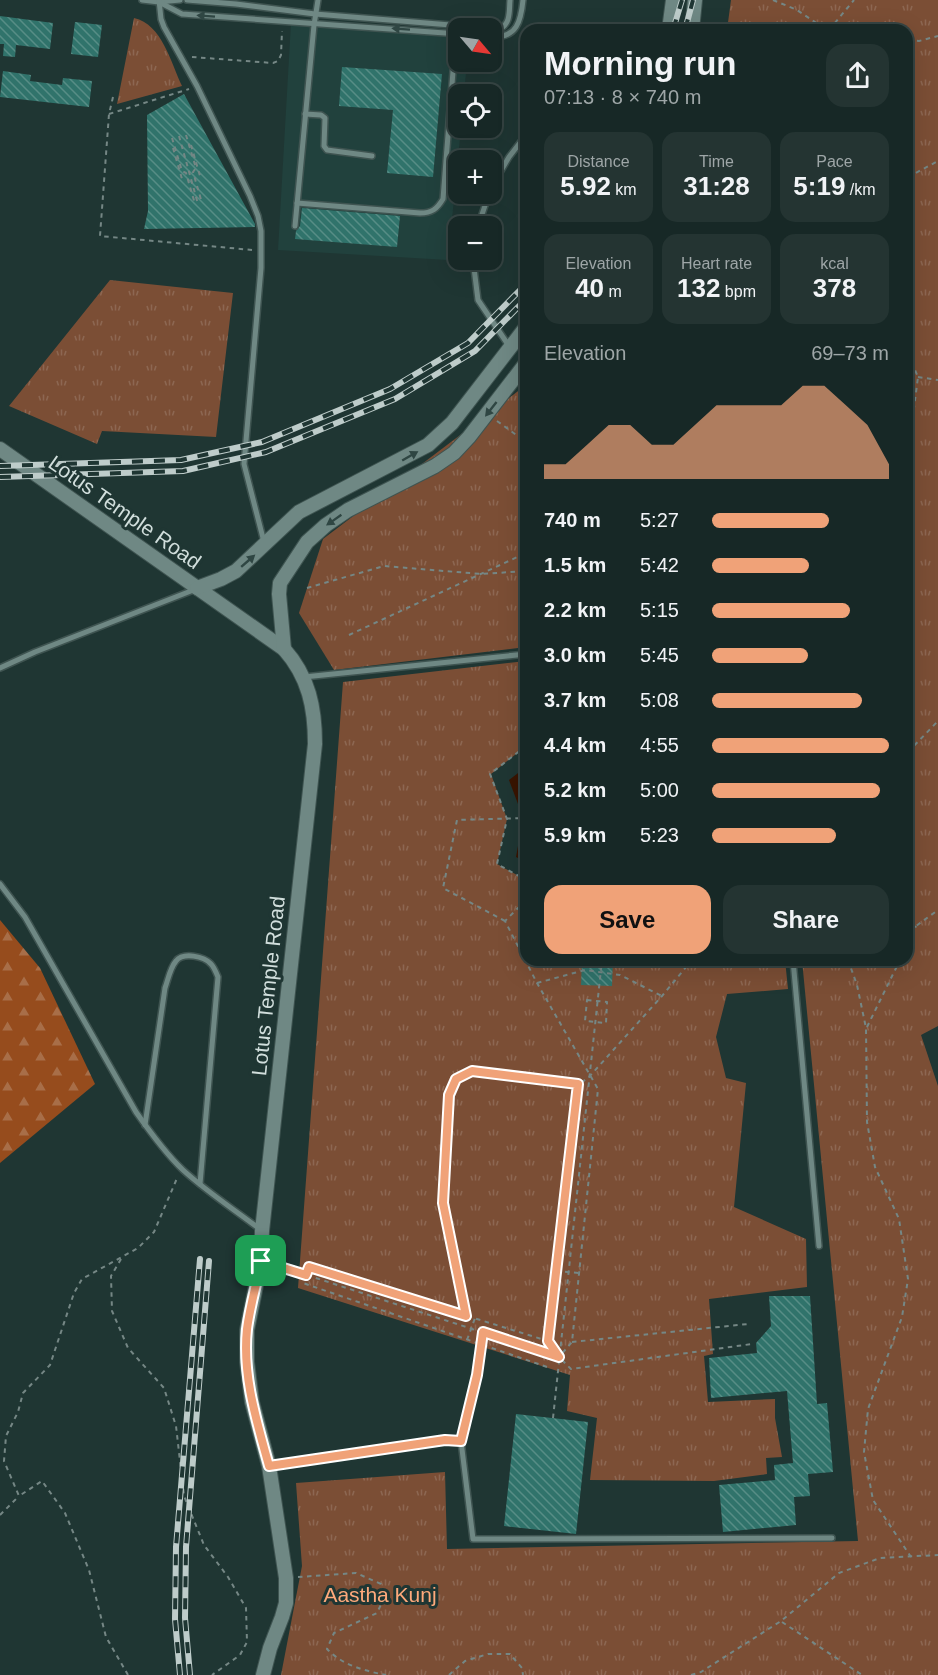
<!DOCTYPE html>
<meta charset="utf-8">
<style>
:root{--surface:#172826;--page:#243432;--text:#f1f3f6;--muted:#9ea6a7;--line:#364443;--accent:#f0a278}
body{margin:0;font-family:Arial,sans-serif;background:var(--page);color:var(--text);height:100vh;display:flex;flex-direction:column;font-size:22px;white-space:nowrap}
*{box-sizing:border-box;margin:0}
p{font-size:20px;color:var(--muted)}
.icon{flex:none;width:33px;height:33px;fill:none;stroke:currentColor;stroke-width:2;stroke-linecap:round;stroke-linejoin:round}
.map{position:relative;flex:1;overflow:hidden}
.side{position:absolute;left:520px;top:24px;width:393px;height:942px;display:flex;flex-direction:column;background:var(--surface);border-radius:18px;box-shadow:0 6px 24px #0002,0 0 0 2px var(--line)}
.side>*{flex:none}
.needle{width:39px;rotate:119deg}
.fabs{position:absolute;left:448px;top:18px;display:grid;gap:12px}
.fabs a{display:grid;place-items:center;width:54px;height:54px;border-radius:12px;background:var(--surface);box-shadow:0 6px 24px #0002,0 0 0 2px var(--line);font-size:30px}
.pin{position:absolute;display:grid;place-items:center;width:51px;height:51px;color:#fff;margin:-26px;border-radius:12px;box-shadow:0 3px 9px #0006}
.round{display:grid;place-items:center;flex:none;width:63px;height:63px;border-radius:18px;background:var(--page)}
.summary{display:flex;align-items:center;justify-content:space-between;height:102px;padding:0 24px}
h1{font-size:33px;font-weight:800;line-height:45px}
.metrics{display:grid;grid-template-columns:repeat(3,1fr);gap:9px;height:102px;padding:6px 24px}
.metrics div{display:grid;align-content:center;border-radius:15px;background:var(--page);text-align:center}
.metrics b{font-size:26px;font-weight:800}
.metrics small{font-size:16px;font-weight:400}
.metrics p{font-size:16px}
.chart{height:168px;padding:12px 24px}
.chart p{display:flex;justify-content:space-between}
.chart svg{width:100%;height:108px;margin-top:6px;fill:var(--accent);opacity:.7}
.cta{display:flex;gap:12px;margin-top:auto;padding:12px 24px}
.cta a{flex:1;height:69px;border-radius:18px;background:var(--accent);color:#111;font-size:24px;font-weight:800;line-height:69px;text-align:center}
.cta a+a{background:var(--page);color:var(--text)}
ul{padding:0 24px;list-style:none;font-size:20px}
li{display:grid;grid-template-columns:96px 72px 1fr;align-items:center;height:45px}
li i{height:15px;border-radius:8px;background:var(--accent)}
.map>svg:first-child{display:block}
</style>
<div class="map">
<svg width="938" height="1675" viewBox="0 0 938 1675">
<defs>
<pattern id="grass-tufts" width="24" height="20" patternUnits="userSpaceOnUse" patternTransform="scale(1.5)"><rect width="24" height="20" fill="#7b4e35"/><path d="M3 7l-1-3M5 7V3M7 7l1-3M15 17l-1-3M17 17v-4M19 17l1-3" fill="none" stroke="#8d6752"/></pattern>
<pattern id="forest-firs" width="22" height="20" patternUnits="userSpaceOnUse" patternTransform="scale(1.5)"><rect width="22" height="20" fill="#964c1d"/><path d="M5 1l3.5 6h-7zM16 11l3.5 6h-7z" fill="#a86e48"/></pattern>
<pattern id="building-back-hatch" width="6" height="6" patternUnits="userSpaceOnUse" patternTransform="scale(1.5)"><rect width="6" height="6" fill="#30736b"/><path d="M-1 5l2 2M0 0l6 6M5-1l2 2" fill="none" stroke="#578d86"/></pattern>
</defs>
<rect width="100%" height="100%" fill="#1f3633"/>
<polygon fill="#21413d" points="291,23 459,36 459,62 467,62 464,94 459,94 459,128 461,128 448,260 278,250"/>
<g fill="url(#grass-tufts)">
<polygon points="731,0 938,0 938,1026 921,1035 938,1086 938,1675 281,1675 302,1566 296,1483 445,1472 447,1549 858,1541 802,960 908,960 908,30 727,30"/>
<path d="M134,18C162,24 171,63 182,86L117,104Z"/>
<polygon points="110,280 233,293 216,437 102,431 97,444 9,406"/>
<polygon points="526,385 526,647 334,670 299,613 323,539"/>
<polygon points="526,661 526,746 491,774 507,819 497,864 526,880 526,960 785,960 788,989 727,994 716,1037 726,1078 746,1083 734,1207 806,1239 807,1287 709,1299 713,1354 704,1356 708,1402 775,1399 775,1418 782,1457 766,1458 767,1474 714,1481 590,1480 597,1418 567,1411 570,1375 298,1288 343,682"/>
</g>
<polygon fill="url(#forest-firs)" points="0,920 40,968 95,1084 0,1163"/>
<g fill="#391400">
<polygon points="526,767 526,811 521,812 509,780"/>
<polygon points="526,823 526,862 516,857 522,824"/>
</g>
<g fill="url(#building-back-hatch)">
<polygon points="0,16 53,23 50,49 16,45 15,57 3,56 4,44 0,44"/>
<polygon points="75,22 102,25 98,57 71,54"/>
<polygon points="342,67 442,74 433,177 387,173 393,110 339,106"/>
<polygon points="3,71 31,75 30,81 62,85 63,78 92,81 89,107 0,97"/>
<polygon points="184,94 255,224 255,227 144,229 148,211 147,115"/>
<polygon points="302,208 400,216 397,247 295,239 296,231 300,226"/>
<polygon points="582,960 613,960 612,986 581,985"/>
<polygon points="769,1296 810,1296 817,1404 827,1403 833,1472 808,1474 810,1496 794,1497 796,1525 723,1532 719,1485 775,1480 774,1465 793,1463 787,1391 711,1398 709,1358 757,1353 756,1343 771,1326"/>
<polygon points="516,1414 588,1422 576,1534 504,1526"/>
</g>
<g fill="none" stroke-linecap="round" stroke-linejoin="round">
<g stroke="#3f5451" stroke-width="8">
<g id="service">
<polyline points="142,0 159,2 180,0"/>
<polyline points="159,0 161,19 164,27 197,86 250,196 258,216 261,231 261,268 244,464 264,542"/>
<path d="M187,0L236,4L315,14L500,29C511,23 509,11 510,0"/>
<polyline points="159,2 182,14 459,34"/>
<path d="M492,37C517,38 521,21 523,0"/>
<polyline points="305,114 321,115 325,118 324,146 327,150 372,156"/>
<polyline points="492,186 509,157 526,135"/>
<path d="M297,203L420,213C432,213 437,209 443,199L456,33"/>
<polyline points="295,226 314,25 318,0"/>
<polyline points="478,226 489,194"/>
<polyline points="473,260 478,300 509,346"/>
<polyline points="0,668 35,652 196,589"/>
<polyline points="304,677 526,654"/>
<path d="M0,884L25,917L136,1112C150,1132 165,1153 183,1170C207,1192 235,1210 261,1230"/>
<polyline points="793,960 819,1246"/>
<path d="M145,1125L165,988C168,980 170,968 176,961C183,952 204,956 211,964C214,967 216,972 218,977L200,1184"/>
<polyline points="271,1466 445,1440 461,1441 473,1539 832,1538"/>
</g>
</g>
<g stroke="#3f5451" stroke-width="16">
<g id="tertiary">
<polyline points="669,30 673,0"/>
<polyline points="692,30 695,0"/>
<path d="M0,449L284,649C309,677 315,708 315,744L262,1231L261,1261L247,1330V1362L252,1402L269,1466L286,1578V1603L282,1617L270,1648L263,1675"/>
<polyline points="197,588 221,579 236,571 299,512 428,445 452,423 526,327"/>
<polyline points="284,649 279,594 280,583 307,542 326,525 348,510 435,466 454,453 469,437 526,363"/>
</g>
</g>
<g stroke="#758785" stroke-width="2" stroke-dasharray="4.5 4.5" stroke-linecap="butt">
<polyline points="773,0 797,10 827,30"/>
<polyline points="829,30 854,0"/>
<polyline points="908,40 919,41 938,36"/>
<polyline points="192,57 273,63 278,61 281,55 282,31"/>
<polyline points="113,97 109,114 100,236 252,250"/>
<polyline points="109,114 189,89"/>
<polyline points="186,135 196,168 193,172 202,203"/>
<polyline points="179,136 198,204"/>
<polyline points="172,138 182,171 186,173 195,204"/>
<polyline points="191,145 200,176"/>
<polyline points="173,148 182,179"/>
<polyline points="908,177 938,161"/>
<polyline points="908,354 918,377 914,408 908,421"/>
<polyline points="918,377 938,380"/>
<polyline points="497,421 526,442"/>
<polyline points="307,588 384,566 481,574 526,571"/>
<polyline points="349,635 526,553"/>
<polyline points="526,746 490,774 507,819 497,864 526,880"/>
<polyline points="908,752 938,721"/>
<polyline points="526,900 505,921 537,983 598,1089 572,1342 559,1357"/>
<polyline points="505,921 443,888 457,820 526,818"/>
<polyline points="908,927 916,926 938,910"/>
<polyline points="908,944 916,926"/>
<polyline points="848,960 857,985 866,1028 867,1122 875,1167 899,1219 908,1279 902,1317 868,1409 864,1452 873,1500 911,1557"/>
<polyline points="537,983 585,970 620,975 662,996"/>
<polygon points="587,1000 607,1002 606,1023 585,1021"/>
<polyline points="867,1027 900,960"/>
<polyline points="121,1259 111,1276 112,1311 128,1348 164,1388 176,1426 184,1496 204,1545 228,1577 246,1608 247,1642 240,1655 212,1675"/>
<polyline points="273,1264 558,1357"/>
<polyline points="556,1271 579,1273"/>
<polyline points="466,1315 443,1203 449,1095 456,1079 472,1071 578,1085 589,1077 662,996 692,960"/>
<polyline points="467,1340 475,1318"/>
<polyline points="548,1341 578,1085"/>
<polyline points="572,1342 748,1324"/>
<polyline points="547,1367 303,1283 309,1267 548,1341 559,1357 571,1369 752,1344"/>
<polyline points="553,1418 602,960"/>
<polyline points="463,1432 477,1375 482,1332"/>
<polyline points="0,1515 19,1496"/>
<path d="M298,1577L356,1573L381,1584L384,1598L377,1613L334,1633L327,1649C342,1665 365,1671 386,1675"/>
<polyline points="782,1622 862,1675"/>
<polyline points="128,1675 106,1637 89,1570 65,1513 42,1481 19,1496 4,1461 6,1436 18,1412 23,1393 50,1365 74,1293 82,1279 138,1248 154,1232 178,1176"/>
<polyline points="449,1675 465,1661 488,1654 510,1654 522,1668 523,1675"/>
<polyline points="691,1675 701,1672 781,1621 839,1573 880,1558 938,1555"/>
</g>
<use href="#service" stroke="#6f8884" stroke-width="5"/>
<use href="#tertiary" stroke="#6f8884" stroke-width="14"/>
<g stroke="#beccca" stroke-width="6">
<g id="rail">
<polyline points="673,30 682,0"/>
<polyline points="685,30 693,0"/>
<polyline points="0,466 181,460 262,442 390,389 468,343 526,284"/>
<polyline points="0,477 183,471 266,452 395,399 475,351 526,299"/>
<polyline points="180,1675 175,1619 176,1547 200,1259"/>
<polyline points="190,1675 185,1618 186,1547 209,1261"/>
</g>
</g>
<use href="#rail" stroke="#1f3633" stroke-width="4" stroke-dasharray="11" stroke-linecap="butt"/>
</g>
<defs><path id="oneway-solid" d="M-6-.8H1V-3.2L6.5 0L1 3.2V.8H-6Z" transform="scale(1.5)"/></defs>
<g fill="#2f4643">
<use href="#oneway-solid" transform="translate(206 16) rotate(-176)"/>
<use href="#oneway-solid" transform="translate(401 29) rotate(-176)"/>
<use href="#oneway-solid" transform="translate(491 409) rotate(128)"/>
<use href="#oneway-solid" transform="translate(410 456) rotate(-30)"/>
<use href="#oneway-solid" transform="translate(334 520) rotate(145)"/>
<use href="#oneway-solid" transform="translate(248 561) rotate(-41)"/>
</g>
<g fill="none" stroke-linecap="round" stroke-linejoin="round">
<g stroke="#fff" stroke-width="12">
<path id="route" d="M472,1071L578,1084L548,1341L559,1357L483,1332L477,1375L461,1441L445,1440L269,1466C257,1422 242,1376 247,1329C250,1306 257,1283 261,1261L306,1275L309,1267L466,1316L443,1203L449,1095L456,1079Z"/>
</g>
<use href="#route" stroke="#f0a278" stroke-width="8"/>
</g>
<g text-anchor="middle" dominant-baseline="central" stroke-width="6" stroke-linejoin="round" paint-order="stroke">
<g font-size="21" fill="#d1dedc" stroke="#1f3633">
<text transform="translate(125 512) rotate(35)">Lotus Temple Road</text>
<text transform="translate(268 986) rotate(-84)">Lotus Temple Road</text>
</g>
<g font-size="21" fill="#fda97b" stroke="#1f3633">
<text x="380" y="1594">Aastha Kunj</text>
</g>
</g>
</svg>
<div class="fabs">
<a><svg class="needle" viewBox="-14 -14 28 28"><path d="M0-13l5 13h-10z" fill="#e53935"/><path d="M0 13l5-13h-10z" fill="#9ea6a7"/></svg></a>
<a><svg class="icon" aria-label="locate" viewBox="0 0 24 24"><circle cx="12" cy="12" r="6"/><path d="M12 2v4M12 18v4M2 12h4M18 12h4"/></svg></a>
<a>+</a>
<a>−</a>
</div>
<div class="pin" style="left:261px;top:1261px;background:#1e9e55"><svg class="icon" aria-label="arrive" viewBox="0 0 24 24"><path d="M6 21V4h12l-3 4 3 4H6"/></svg></div>
<section class="side">
<div class="summary"><div><h1>Morning run</h1><p>07:13 · 8 × 740 m</p></div><a class="round"><svg class="icon" aria-label="share" viewBox="0 0 24 24"><path d="M12 15V3M7 8l5-5 5 5M5 13v7h14v-7"/></svg></a></div>
<div class="metrics">
<div><p>Distance</p><b>5.92<small> km</small></b></div>
<div><p>Time</p><b>31:28</b></div>
<div><p>Pace</p><b>5:19<small> /km</small></b></div>
</div>
<div class="metrics">
<div><p>Elevation</p><b>40<small> m</small></b></div>
<div><p>Heart rate</p><b>132<small> bpm</small></b></div>
<div><p>kcal</p><b>378</b></div>
</div>
<div class="chart"><p><span>Elevation</span>69–73 m</p>
<svg viewBox="0 0 160 44" preserveAspectRatio="none"><path d="M0 44V38L10 38L20 30L30 22L40 22L50 30L60 30L70 22L80 14L90 14L100 14L110 14L120 6L130 6L140 14L150 22L160 38V44z"/></svg>
</div>
<ul>
<li><b>740 m</b>5:27<i style="width:66%"></i></li>
<li><b>1.5 km</b>5:42<i style="width:55%"></i></li>
<li><b>2.2 km</b>5:15<i style="width:78%"></i></li>
<li><b>3.0 km</b>5:45<i style="width:54%"></i></li>
<li><b>3.7 km</b>5:08<i style="width:85%"></i></li>
<li><b>4.4 km</b>4:55<i style="width:100%"></i></li>
<li><b>5.2 km</b>5:00<i style="width:95%"></i></li>
<li><b>5.9 km</b>5:23<i style="width:70%"></i></li>
</ul>
<div class="cta"><a>Save</a><a>Share</a></div>
</section>
</div>
